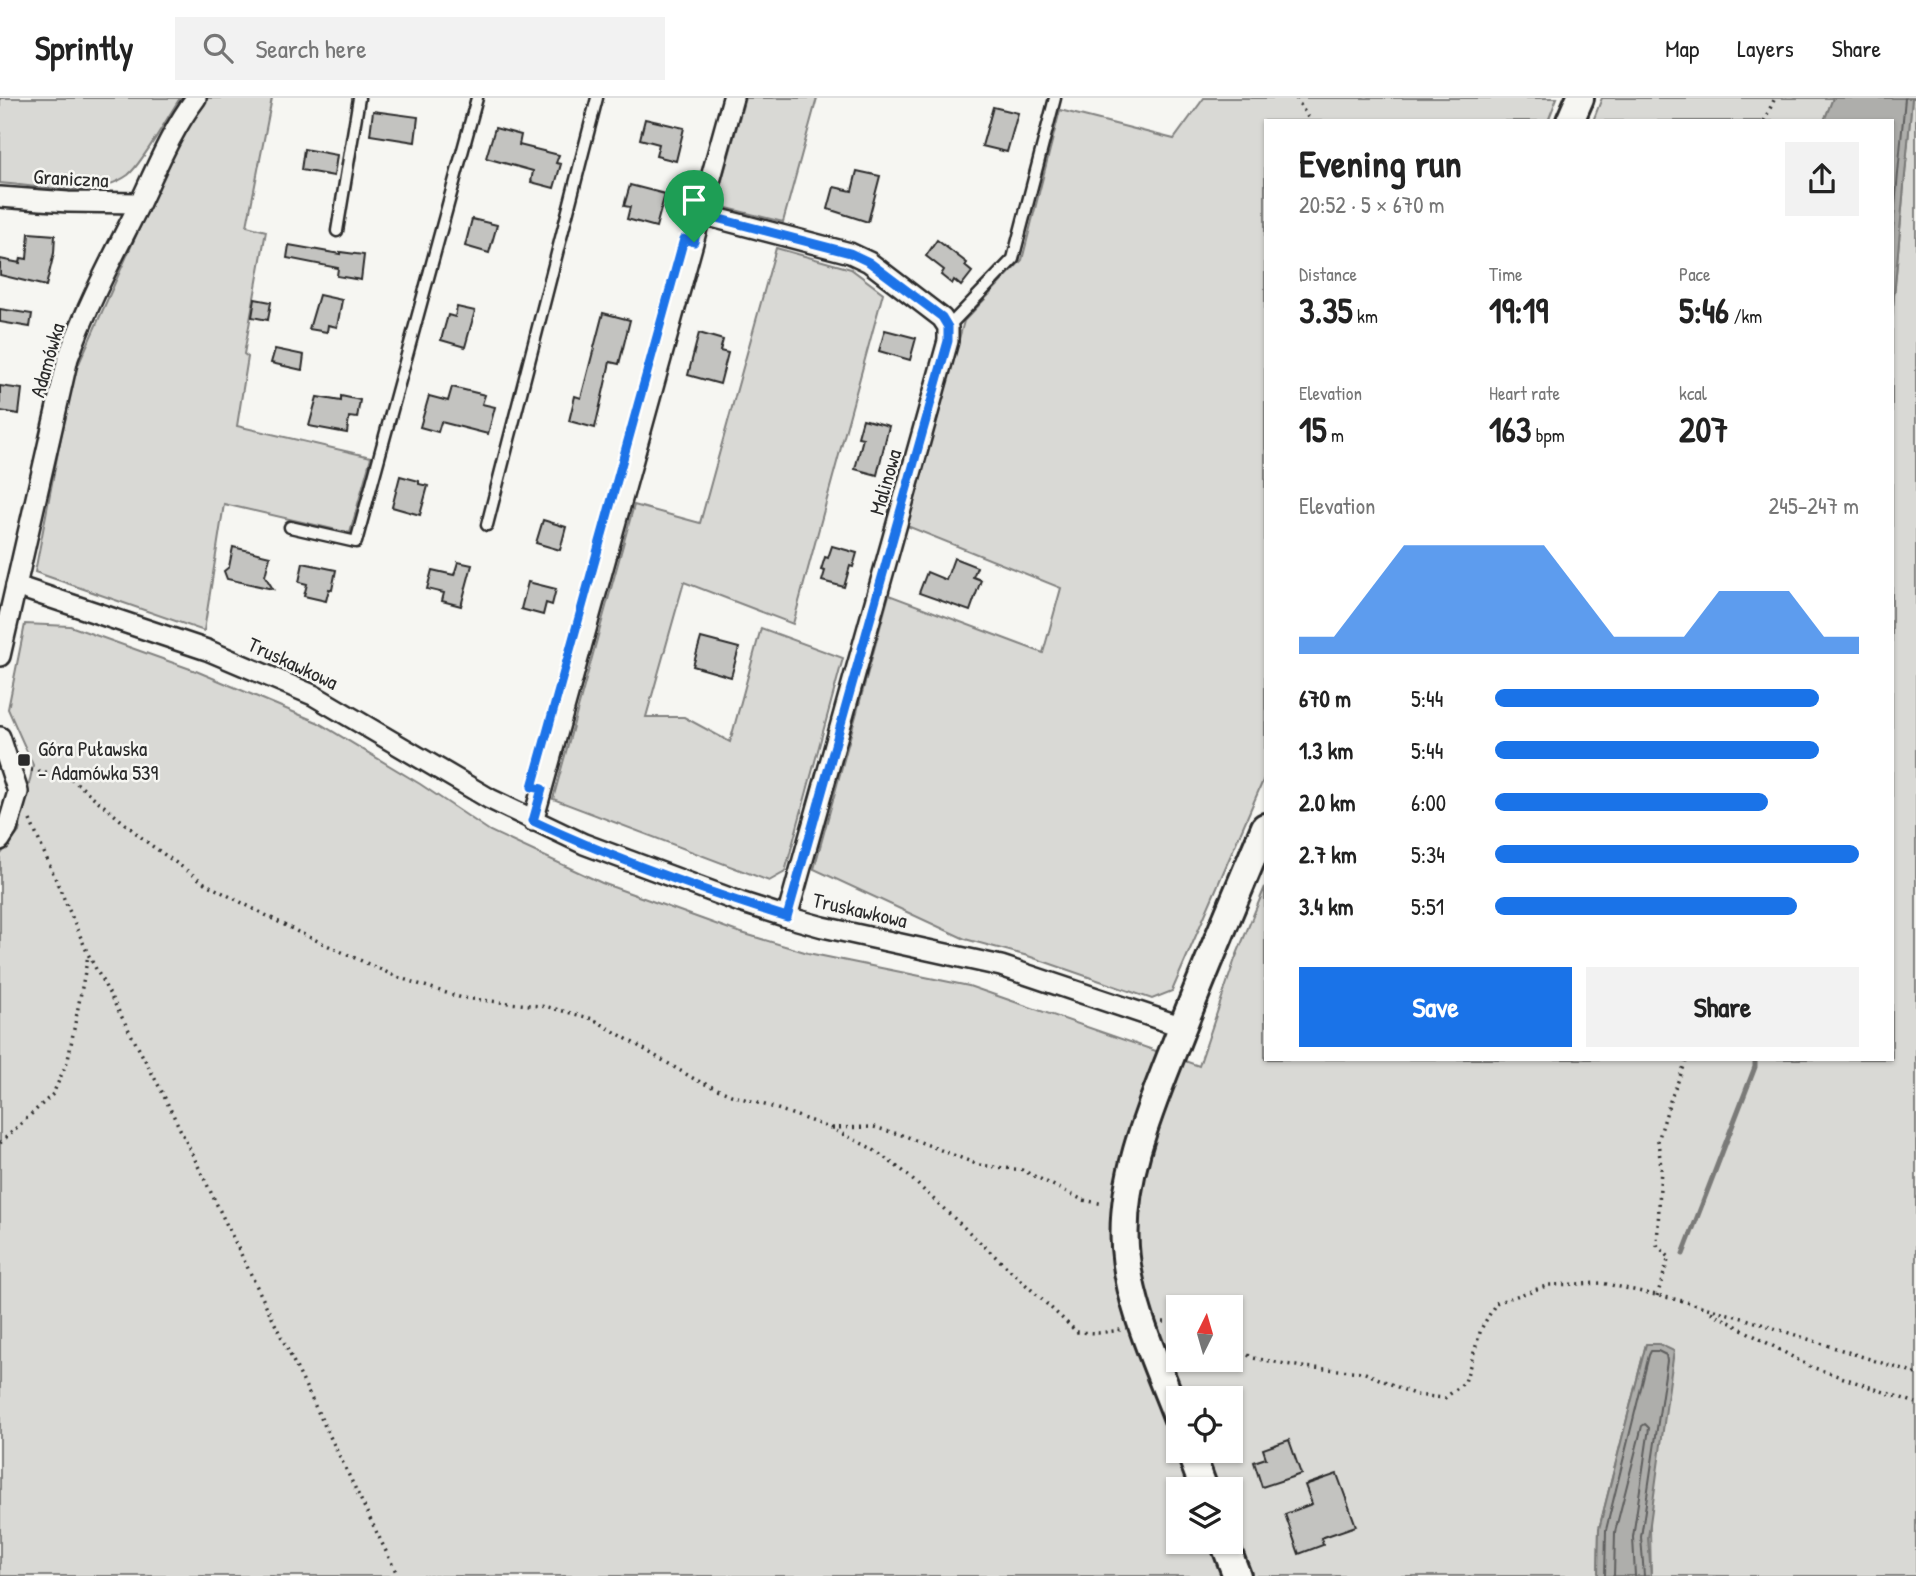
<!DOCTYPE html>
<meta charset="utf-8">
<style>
:root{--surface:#fff;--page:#f2f2f2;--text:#222;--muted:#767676;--line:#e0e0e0;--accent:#1a73e8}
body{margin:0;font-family:"Patrick Hand",sans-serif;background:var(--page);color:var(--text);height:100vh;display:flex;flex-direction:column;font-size:26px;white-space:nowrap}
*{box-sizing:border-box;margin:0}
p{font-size:23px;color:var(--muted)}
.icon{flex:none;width:38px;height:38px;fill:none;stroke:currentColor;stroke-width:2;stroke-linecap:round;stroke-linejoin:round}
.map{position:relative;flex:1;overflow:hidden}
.panel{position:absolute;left:1264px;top:21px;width:630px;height:942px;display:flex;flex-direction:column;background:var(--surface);border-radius:0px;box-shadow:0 2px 5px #0004}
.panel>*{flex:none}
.needle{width:46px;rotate:5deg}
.controls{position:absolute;left:1166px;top:1197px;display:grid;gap:14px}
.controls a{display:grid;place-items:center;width:77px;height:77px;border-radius:0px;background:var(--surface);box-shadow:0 2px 5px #0004;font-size:35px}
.pin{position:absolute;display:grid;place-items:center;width:60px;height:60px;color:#fff;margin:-72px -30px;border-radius:50% 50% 50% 0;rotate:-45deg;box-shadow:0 0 7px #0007}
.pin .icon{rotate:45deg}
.round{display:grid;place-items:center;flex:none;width:74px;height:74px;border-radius:0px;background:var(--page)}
.overview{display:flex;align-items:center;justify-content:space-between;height:119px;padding:0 35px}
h1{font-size:38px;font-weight:700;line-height:52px}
.figures{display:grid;grid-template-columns:repeat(3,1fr);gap:10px;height:119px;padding:7px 35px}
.figures div{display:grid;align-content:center}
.figures b{font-size:35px;font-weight:700}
.figures small{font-size:19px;font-weight:400}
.figures p{font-size:19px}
.chart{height:196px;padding:14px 35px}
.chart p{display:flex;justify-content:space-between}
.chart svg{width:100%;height:126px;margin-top:7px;fill:var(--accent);opacity:.7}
.button{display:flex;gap:14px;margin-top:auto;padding:14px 35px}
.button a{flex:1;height:80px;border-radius:0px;background:var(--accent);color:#fff;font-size:28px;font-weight:700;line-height:80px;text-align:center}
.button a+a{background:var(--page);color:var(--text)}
ul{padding:0 35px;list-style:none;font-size:23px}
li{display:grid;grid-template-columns:112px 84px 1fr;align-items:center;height:52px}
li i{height:18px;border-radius:9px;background:var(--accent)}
header{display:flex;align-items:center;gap:42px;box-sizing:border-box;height:98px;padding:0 35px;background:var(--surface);border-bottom:2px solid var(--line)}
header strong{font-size:33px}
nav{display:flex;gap:38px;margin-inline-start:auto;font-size:24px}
.search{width:490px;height:63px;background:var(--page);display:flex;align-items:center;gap:18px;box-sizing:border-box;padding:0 24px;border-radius:0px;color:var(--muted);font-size:26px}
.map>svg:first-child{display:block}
</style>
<header>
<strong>Sprintly</strong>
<div class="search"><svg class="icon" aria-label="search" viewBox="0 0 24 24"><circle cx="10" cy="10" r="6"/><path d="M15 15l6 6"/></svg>Search here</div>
<nav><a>Map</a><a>Layers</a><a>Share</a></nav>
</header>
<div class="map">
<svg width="1916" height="1478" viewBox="0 0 1916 1478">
<rect width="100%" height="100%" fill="#f6f6f2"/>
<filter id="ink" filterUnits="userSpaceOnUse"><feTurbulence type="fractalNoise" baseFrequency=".0143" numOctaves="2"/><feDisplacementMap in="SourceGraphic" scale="14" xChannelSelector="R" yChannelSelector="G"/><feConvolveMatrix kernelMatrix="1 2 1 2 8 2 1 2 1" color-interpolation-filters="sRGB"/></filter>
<g filter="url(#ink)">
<g fill="#d9d9d5" stroke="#828280" stroke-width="2" fill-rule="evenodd">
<path d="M0,0H180C169,17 142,66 128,77C93,102 40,88 0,85Z"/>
<polygon points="208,0 272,0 247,128 266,133 244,256 248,259 237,328 371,359 350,435 224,406 204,533 35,474 72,281 175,50 191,20"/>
<polygon points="745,0 817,0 783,124 715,107"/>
<polygon points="1204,0 1557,0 1548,23 1265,23 1265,678 1172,893 1152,901 1028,858 965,841 814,771 889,497 1043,555 1061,490 907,428 964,223 1022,162 1060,12 1174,41"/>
<polygon points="1602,0 1833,0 1824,23 1593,23"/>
<path d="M1912,0H1916V1478H1651L1646,1246L1599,1431L1598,1478H0V757L19,734L33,667L8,611L25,526L70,528L196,573L317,624L420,686L490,733L602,785L735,833L808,855L969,888L1199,968L1235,861L1265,789V961H1892V220ZM1178,1209H1230V1262H1178ZM1178,1300H1230V1353H1178ZM1178,1391H1230V1444H1178Z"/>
<polygon points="776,150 851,171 883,195 793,526 684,484 646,619 684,619 730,644 761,530 843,560 785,774 769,783 553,701 634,407 700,425"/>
</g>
<g fill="#aeaeab" stroke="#7a7a78" stroke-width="2">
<polygon points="1833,0 1912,0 1892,220 1892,23 1824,23"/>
<polygon points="1646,1246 1659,1246 1674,1253 1648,1440 1651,1478 1598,1478 1599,1431"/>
</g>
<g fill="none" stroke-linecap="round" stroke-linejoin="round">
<g stroke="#5f5f5e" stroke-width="2">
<polyline points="1892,140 1905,0"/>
<polyline points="1605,1478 1606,1432 1649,1257 1651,1253 1658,1253 1666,1257 1667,1263 1641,1439 1644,1478"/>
<polyline points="1614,1478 1615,1434 1642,1328 1645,1326 1649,1330 1633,1439 1635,1478"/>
</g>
<polyline stroke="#7a7a78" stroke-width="5" points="1683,1156 1755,969 1755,961"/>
</g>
<g fill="#c3c3c0" stroke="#2b2b2b" stroke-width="2">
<polygon points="993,9 1018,15 1007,54 982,48"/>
<polygon points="373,13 418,19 415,44 370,37"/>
<polygon points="645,21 684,30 676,63 656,58 659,46 640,41"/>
<polygon points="495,30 521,37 519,47 559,57 556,65 561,66 554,90 531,84 533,73 486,60"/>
<polygon points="304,51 337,57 334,78 301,72"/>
<polygon points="857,73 880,78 868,124 828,111 834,89 852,93"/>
<polygon points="630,87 665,96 656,129 627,121 630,109 624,108"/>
<polygon points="472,121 497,127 489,155 465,148"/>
<polygon points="29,135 55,137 54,155 46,188 0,177 0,161 20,165 21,160 27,161"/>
<polygon points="937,142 967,165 965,168 972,174 961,188 954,182 952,186 941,177 944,172 926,158"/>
<polygon points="289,147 340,156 340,154 364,157 361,182 337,178 338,170 287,160"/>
<polygon points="319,197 342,202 337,229 328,227 327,234 309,231"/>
<polygon points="255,201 271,204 268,222 252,219"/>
<polygon points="457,209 475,213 465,249 441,242 448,217 455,219"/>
<polygon points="0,211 32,216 30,229 0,224"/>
<polygon points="603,215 630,222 619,266 610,264 595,330 569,323 575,298 581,300"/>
<polygon points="885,232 916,240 910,262 879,253"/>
<polygon points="699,235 723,242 720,253 728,255 720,286 688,277"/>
<polygon points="275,251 304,257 302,272 271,265"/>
<polygon points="0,288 22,291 19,316 0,313"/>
<polygon points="452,289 485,297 482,306 495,309 488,336 441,324 438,334 420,329 429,298 448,303"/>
<polygon points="341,298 360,302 357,320 349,319 347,335 309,328 317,299 341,303"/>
<polygon points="863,321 889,328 877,377 855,371 863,340 858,339"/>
<polygon points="400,378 419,383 419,386 428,388 420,417 392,409"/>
<polygon points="543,422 566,429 560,452 536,445"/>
<polygon points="832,448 857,455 853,469 850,468 844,489 822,483 825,473 821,472 825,459 828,460"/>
<polygon points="233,449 270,458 265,478 273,491 227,481 224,473 229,469"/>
<polygon points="954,460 977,469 973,479 981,482 970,513 919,495 927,474 946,482"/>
<polygon points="458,464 472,467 461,508 442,503 444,495 427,491 432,472 454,477"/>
<polygon points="303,465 336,472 332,492 329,491 326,503 304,498 307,486 299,484"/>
<polygon points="528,484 556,491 552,507 546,505 543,517 521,511"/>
<polygon points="701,540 739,550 731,579 693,568"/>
<polygon points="1289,1342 1301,1376 1262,1389 1254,1364 1266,1360 1263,1351"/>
<polygon points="1337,1376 1356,1428 1321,1440 1323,1447 1299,1456 1285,1416 1312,1406 1305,1387"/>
</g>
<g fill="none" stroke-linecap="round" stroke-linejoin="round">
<g stroke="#2b2b2b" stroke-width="15">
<g id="lane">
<polyline points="337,133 359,0"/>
<polyline points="948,229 1013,161 1055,0"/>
<polyline points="487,427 597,0"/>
<polyline points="290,429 356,444 477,0"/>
</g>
</g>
<g stroke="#2b2b2b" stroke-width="24">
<g id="street">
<polyline points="0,99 68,104 139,105"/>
<polyline points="701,116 850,155 869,164 942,220 948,229 948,243 787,819"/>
<polyline points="16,488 207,552 313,597 490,701 584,746 740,804 787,819 823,829 1001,868 1183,929"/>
<path d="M0,558L68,260C87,207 113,159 138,109C156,71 171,33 196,0"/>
<polyline points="0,639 18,694 7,731 0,742"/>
<polyline points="533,723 733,0"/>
</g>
</g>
<g stroke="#2b2b2b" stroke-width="32">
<g id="secondary">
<polyline points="1570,23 1580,0"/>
<path d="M1178,1321C1157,1266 1129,1208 1125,1149C1120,1075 1154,1002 1180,935C1207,866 1236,798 1265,729"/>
<polyline points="1190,1353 1204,1391"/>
<polyline points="1224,1444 1237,1478"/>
</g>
</g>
<g stroke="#2b2b2b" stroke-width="3.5" stroke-dasharray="2 5" stroke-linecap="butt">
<polyline points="1296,0 1310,23"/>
<polyline points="1764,23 1775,0"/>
<polyline points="31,672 67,677 148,745 206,786 298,834 397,879 462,900 548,909 593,921 696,982 731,997 775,1010 830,1030 871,1050 903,1073 1077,1234 1098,1235 1121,1232"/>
<polyline points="30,722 88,856 161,992 398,1478"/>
<polyline points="832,1030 874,1029 905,1038 979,1067 1022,1072 1083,1102 1104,1106"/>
<polyline points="0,1045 53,996 68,962 88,858"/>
<polyline points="1657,1198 1669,1159 1657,1147 1661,1069 1658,1043 1670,1003 1687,961"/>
<polyline points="1711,1214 1809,1268 1916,1305"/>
<polyline points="1163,1224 1178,1224"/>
<polyline points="1230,1246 1253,1260 1302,1269 1363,1274 1416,1297 1445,1300 1465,1284 1481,1231 1496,1205 1549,1187 1602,1185 1683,1203 1746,1221 1916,1276"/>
</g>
<use href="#lane" stroke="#f6f6f2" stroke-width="10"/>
<use href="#street" stroke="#f6f6f2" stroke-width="19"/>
<use href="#secondary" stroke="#f6f6f2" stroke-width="26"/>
</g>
</g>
<g fill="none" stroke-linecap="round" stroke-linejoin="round" filter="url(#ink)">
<g stroke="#fff" stroke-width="14">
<path id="route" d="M701,116L850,155L869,164L942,219L948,229V243L787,819C701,792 614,761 533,723L542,691L532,689L684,141L694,144Z"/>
</g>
<use href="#route" stroke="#1a73e8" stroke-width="9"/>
</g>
<rect fill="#2b2b2b" stroke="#f6f6f2" stroke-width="2.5" x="17" y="655" width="14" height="14" rx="3.5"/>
<g text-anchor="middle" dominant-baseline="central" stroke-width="5" stroke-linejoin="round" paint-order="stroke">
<g font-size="21" fill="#2b2b2b" stroke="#f6f6f2">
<text transform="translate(71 80) rotate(3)">Graniczna</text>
<text transform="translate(47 262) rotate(-74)">Adamówka</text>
<text transform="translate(885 384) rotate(-74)">Malinowa</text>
<text transform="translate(293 565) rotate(25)">Truskawkowa</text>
<text transform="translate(860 812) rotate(13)">Truskawkowa</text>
</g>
<g font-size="21" fill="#2b2b2b" stroke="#f6f6f2" text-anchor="start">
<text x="38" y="650">Góra Puławska<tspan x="38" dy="24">- Adamówka 539</tspan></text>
</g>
</g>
</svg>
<div class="controls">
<a><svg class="needle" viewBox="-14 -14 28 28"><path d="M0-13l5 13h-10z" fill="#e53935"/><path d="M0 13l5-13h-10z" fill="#767676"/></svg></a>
<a><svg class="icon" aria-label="locate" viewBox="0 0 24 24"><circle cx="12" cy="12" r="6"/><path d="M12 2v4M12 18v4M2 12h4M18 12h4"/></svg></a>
<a><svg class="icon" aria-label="layers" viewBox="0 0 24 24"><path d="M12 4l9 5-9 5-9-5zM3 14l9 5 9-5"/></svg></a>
</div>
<div class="pin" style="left:694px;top:144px;background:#1e9e55"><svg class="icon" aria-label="arrive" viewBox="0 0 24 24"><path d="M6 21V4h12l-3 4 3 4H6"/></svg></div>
<section class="panel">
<div class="overview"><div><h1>Evening run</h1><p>20:52 · 5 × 670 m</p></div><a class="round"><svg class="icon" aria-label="share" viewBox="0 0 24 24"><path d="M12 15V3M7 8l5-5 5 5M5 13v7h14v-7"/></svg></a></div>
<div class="figures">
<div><p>Distance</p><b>3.35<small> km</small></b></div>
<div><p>Time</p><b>19:19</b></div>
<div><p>Pace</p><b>5:46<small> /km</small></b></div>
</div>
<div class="figures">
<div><p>Elevation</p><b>15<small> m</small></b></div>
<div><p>Heart rate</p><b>163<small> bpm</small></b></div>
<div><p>kcal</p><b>207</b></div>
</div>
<div class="chart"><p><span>Elevation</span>245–247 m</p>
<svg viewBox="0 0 160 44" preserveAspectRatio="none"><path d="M0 44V38L10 38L20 22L30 6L40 6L50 6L60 6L70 6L80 22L90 38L100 38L110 38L120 22L130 22L140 22L150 38L160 38V44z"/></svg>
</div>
<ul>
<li><b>670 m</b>5:44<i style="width:89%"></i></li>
<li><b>1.3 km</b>5:44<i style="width:89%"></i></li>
<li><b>2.0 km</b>6:00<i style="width:75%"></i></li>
<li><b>2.7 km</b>5:34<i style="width:100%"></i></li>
<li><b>3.4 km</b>5:51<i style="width:83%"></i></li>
</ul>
<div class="button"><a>Save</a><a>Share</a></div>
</section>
</div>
